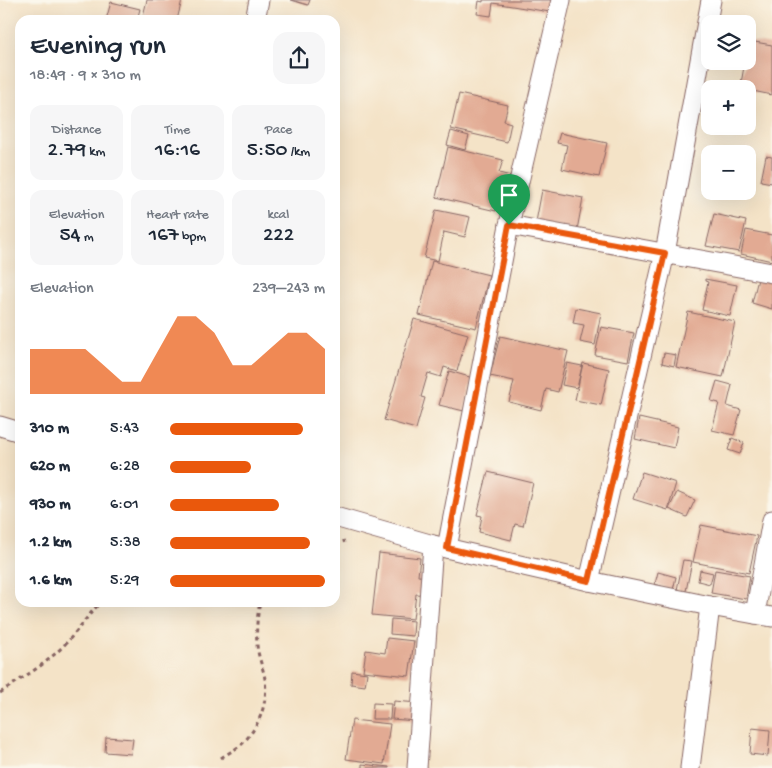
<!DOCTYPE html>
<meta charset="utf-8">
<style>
:root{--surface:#fff;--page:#f6f6f7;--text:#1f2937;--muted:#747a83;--accent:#ea580c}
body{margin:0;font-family:"Gochi Hand",sans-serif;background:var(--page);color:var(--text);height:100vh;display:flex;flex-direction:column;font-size:19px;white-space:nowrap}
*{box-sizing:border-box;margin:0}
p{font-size:16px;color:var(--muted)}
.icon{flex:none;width:28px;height:28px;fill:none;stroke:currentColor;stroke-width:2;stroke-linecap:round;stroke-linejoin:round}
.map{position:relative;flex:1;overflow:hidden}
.details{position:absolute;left:15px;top:15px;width:325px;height:592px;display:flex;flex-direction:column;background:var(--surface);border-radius:15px;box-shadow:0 5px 20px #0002}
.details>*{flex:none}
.fabs{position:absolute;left:701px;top:15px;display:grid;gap:10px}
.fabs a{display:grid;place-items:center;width:55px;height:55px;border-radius:10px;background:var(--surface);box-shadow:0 5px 20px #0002;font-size:25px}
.pin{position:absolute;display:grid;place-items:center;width:42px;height:42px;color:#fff;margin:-51px -21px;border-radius:50% 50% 50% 0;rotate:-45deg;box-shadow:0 0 5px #0007}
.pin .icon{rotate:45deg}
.round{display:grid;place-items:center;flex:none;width:52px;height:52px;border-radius:15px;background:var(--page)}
.headline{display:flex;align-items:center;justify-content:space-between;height:85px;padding:0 15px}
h1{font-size:28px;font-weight:600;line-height:38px}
.figures{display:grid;grid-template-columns:repeat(3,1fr);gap:8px;height:85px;padding:5px 15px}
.figures div{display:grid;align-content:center;border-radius:12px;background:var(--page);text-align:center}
.figures b{font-size:21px;font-weight:600}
.figures small{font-size:14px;font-weight:400}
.figures p{font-size:14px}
.chart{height:140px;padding:10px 15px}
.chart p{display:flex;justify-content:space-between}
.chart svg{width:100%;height:90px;margin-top:5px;fill:var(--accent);opacity:.7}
ul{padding:0 15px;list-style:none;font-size:16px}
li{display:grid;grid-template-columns:80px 60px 1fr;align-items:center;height:38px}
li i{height:12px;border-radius:6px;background:var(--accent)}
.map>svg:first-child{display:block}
</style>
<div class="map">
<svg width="772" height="768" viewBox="0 0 772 768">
<rect width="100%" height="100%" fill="#fbf7ec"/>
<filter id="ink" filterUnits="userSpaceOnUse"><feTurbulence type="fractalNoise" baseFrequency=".02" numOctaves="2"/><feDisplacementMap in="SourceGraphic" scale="10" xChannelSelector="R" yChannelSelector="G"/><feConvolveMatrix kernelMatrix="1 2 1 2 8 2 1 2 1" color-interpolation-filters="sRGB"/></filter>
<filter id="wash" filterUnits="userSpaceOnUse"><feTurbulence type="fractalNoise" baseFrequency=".0096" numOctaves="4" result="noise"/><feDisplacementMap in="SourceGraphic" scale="20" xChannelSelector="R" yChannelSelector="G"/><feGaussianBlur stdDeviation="1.12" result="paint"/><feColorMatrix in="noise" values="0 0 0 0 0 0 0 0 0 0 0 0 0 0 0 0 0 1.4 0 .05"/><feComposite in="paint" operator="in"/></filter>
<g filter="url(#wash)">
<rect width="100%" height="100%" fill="#f4e3c7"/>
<g id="blocks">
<g fill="#e2aa93">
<polygon points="147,0 182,0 177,20 142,20"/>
<polygon points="291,0 310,0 308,5"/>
<polygon points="483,0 557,0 550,12 493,3 491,16 477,14 479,1 483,2"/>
<polygon points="111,2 140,9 137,20 106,20"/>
<polygon points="749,41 772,45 772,95 748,90 748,89 740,89 745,61 748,61 748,49"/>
<polygon points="459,94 508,105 504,121 511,123 507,142 451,129"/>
<polygon points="451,131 469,136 465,150 447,145"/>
<polygon points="560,133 607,143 599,177 562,169 567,145 557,143"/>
<polygon points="448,147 503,160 499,173 511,176 506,198 500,196 496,211 436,197"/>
<polygon points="766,156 772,157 772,183 761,181"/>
<polygon points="542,190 583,198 577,230 536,222"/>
<polygon points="436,210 470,217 465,237 444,232 438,261 424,258"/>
<polygon points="714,214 746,221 739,252 706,246"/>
<polygon points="746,230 772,235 772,261 741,254"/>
<polygon points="432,261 489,275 476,328 419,315"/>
<polygon points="759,275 772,279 772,309 752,303"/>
<polygon points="705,279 737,285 730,316 702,310 708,282 705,281"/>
<polygon points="576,308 601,313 595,345 580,342 584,325 573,323"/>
<polygon points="688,312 735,322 723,377 676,367"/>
<polygon points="414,319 468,334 457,371 444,367 441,377 428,373 421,397 425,398 416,429 384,420"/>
<polygon points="601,327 634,333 628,361 595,355"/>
<polygon points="500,336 568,351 558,392 546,389 541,410 509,402 514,381 490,376"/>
<polygon points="664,353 676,355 674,366 662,363"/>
<polygon points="567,363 582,366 577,388 562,385"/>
<polygon points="583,363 609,369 601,405 575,400"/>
<polygon points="449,371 473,378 464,411 439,405"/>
<polygon points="717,381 732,385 727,406 741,410 734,435 712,430 719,403 711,401"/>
<polygon points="639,418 678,427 674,448 635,439"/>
<polygon points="732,438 744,443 740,454 728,450"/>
<polygon points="488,472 533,483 523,526 515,524 511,540 479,532 482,516 477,515"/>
<polygon points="642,472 676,483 668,510 633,499"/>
<polygon points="677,492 695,500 687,517 669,509"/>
<polygon points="701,525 757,536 749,573 693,562"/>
<polygon points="379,553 420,558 418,576 430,577 428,595 416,594 413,619 372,615"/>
<polygon points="683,560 692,561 686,591 677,590"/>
<polygon points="700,570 713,573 710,584 698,581"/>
<polygon points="715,570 750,576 746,599 711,593"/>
<polygon points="658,572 676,577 673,590 655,584"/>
<polygon points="391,619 414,621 413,636 390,634"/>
<polygon points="387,638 414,641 409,676 363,671 366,650 385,653"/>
<polygon points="352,671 367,673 365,686 351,684"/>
<polygon points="394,701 418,703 416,721 392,719"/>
<polygon points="373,703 391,704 390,719 372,719"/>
<polygon points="352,720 390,724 384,764 346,759"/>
<polygon points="752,728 770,730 768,756 750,754"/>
<polygon points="106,737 133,739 131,754 105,752"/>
<polygon points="362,764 389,767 389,768 362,768"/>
</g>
</g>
</g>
<g filter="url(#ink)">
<use href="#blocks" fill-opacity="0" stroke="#866462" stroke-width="1"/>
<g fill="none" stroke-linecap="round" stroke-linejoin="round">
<g stroke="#866462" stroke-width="21">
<g id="minor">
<polyline points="255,20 259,0"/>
<polyline points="509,225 772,273"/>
<polyline points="0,426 20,432"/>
<polyline points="335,517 433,545 589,581 710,606 772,617"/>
<polyline points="447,548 509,225 561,0"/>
<polyline points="589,581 665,253 711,0"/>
<polyline points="755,614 772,520"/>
<polyline points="417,768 433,545"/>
<polyline points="690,768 710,606"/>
</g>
</g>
<g stroke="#866462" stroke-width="3" stroke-dasharray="4 4" stroke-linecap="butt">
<polyline points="335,544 345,541"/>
<path d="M0,693C19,680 40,668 57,652C74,637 85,618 101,602"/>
<path d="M221,758C228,753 237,749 243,743C260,725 268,703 265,679C263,667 258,657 257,645C256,630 257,617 260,602"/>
</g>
<use href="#minor" stroke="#fff" stroke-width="19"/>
</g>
</g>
<g fill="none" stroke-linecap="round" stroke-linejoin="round" filter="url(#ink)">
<g stroke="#fff" stroke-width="10">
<polygon id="route" points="509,225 665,253 589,581 447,548"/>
</g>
<use href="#route" stroke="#ea580c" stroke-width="6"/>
</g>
</svg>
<div class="fabs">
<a><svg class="icon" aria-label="layers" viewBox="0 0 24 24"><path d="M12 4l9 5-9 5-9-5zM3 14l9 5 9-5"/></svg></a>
<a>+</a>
<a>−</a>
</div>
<div class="pin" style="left:509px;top:225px;background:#1e9e55"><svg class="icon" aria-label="arrive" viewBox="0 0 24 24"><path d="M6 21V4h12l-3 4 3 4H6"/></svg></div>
<section class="details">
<div class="headline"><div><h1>Evening run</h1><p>18:49 · 9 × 310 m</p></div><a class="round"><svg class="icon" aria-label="share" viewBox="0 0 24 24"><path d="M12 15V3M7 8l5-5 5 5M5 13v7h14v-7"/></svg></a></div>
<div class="figures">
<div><p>Distance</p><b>2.79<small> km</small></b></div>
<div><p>Time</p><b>16:16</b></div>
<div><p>Pace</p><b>5:50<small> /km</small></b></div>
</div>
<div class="figures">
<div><p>Elevation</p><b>54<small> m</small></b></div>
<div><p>Heart rate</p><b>167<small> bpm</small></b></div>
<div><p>kcal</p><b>222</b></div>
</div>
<div class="chart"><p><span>Elevation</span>239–243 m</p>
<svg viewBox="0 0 160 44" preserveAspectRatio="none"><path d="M0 44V22L10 22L20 22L30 22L40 30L50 38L60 38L70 22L80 6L90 6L100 14L110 30L120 30L130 22L140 14L150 14L160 22V44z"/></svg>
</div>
<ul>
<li><b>310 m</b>5:43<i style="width:86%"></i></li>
<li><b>620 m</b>6:28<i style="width:52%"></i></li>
<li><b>930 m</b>6:01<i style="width:70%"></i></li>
<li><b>1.2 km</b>5:38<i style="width:90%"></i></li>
<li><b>1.6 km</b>5:29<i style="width:100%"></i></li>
</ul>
</section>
</div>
